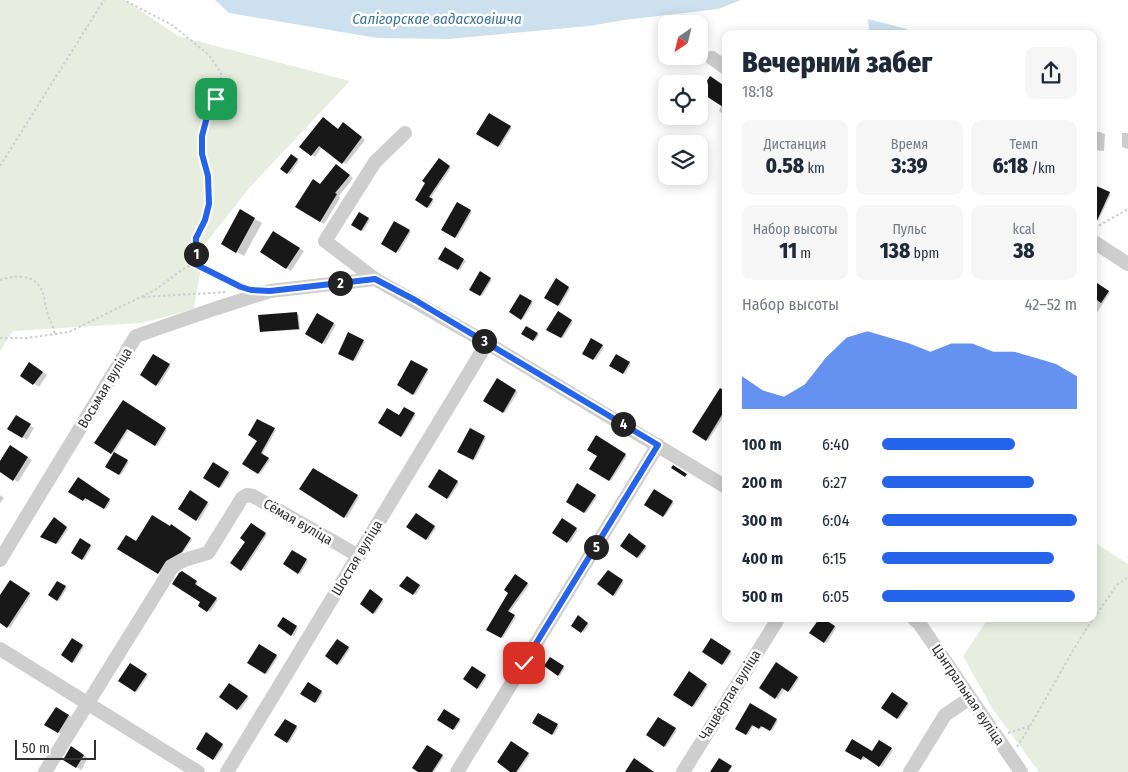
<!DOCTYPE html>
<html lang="ru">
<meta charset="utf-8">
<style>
:root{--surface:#fff;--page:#f6f6f7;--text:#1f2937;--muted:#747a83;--accent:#2563eb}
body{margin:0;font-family:"Fira Sans Condensed",sans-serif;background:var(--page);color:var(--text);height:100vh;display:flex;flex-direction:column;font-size:19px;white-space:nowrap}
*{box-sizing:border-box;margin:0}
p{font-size:16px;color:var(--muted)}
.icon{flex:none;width:28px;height:28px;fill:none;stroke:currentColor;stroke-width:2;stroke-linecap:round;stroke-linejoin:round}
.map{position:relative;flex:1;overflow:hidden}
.sheet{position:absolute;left:722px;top:30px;width:375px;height:592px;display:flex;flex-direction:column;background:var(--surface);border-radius:10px;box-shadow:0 2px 12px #0003}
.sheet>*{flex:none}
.needle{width:32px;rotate:215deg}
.buttons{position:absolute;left:658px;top:15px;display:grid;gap:10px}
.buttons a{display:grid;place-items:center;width:50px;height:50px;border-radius:10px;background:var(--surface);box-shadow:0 2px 12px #0003;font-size:25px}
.scale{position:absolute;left:15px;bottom:12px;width:81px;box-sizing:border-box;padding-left:5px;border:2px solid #313131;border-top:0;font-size:14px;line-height:18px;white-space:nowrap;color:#313131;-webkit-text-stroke:4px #fff;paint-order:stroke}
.pin{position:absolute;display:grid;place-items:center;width:42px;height:42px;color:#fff;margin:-21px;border-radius:10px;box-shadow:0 2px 8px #0006}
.km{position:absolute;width:25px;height:25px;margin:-12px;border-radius:50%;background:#222;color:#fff;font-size:14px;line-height:25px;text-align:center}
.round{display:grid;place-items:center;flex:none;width:52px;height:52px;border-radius:10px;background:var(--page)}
.overview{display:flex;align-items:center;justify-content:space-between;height:85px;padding:0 20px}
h1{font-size:28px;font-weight:800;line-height:38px}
.figures{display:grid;grid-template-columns:repeat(3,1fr);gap:8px;height:85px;padding:5px 20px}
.figures div{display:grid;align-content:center;border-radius:10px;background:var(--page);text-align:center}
.figures b{font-size:21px;font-weight:800}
.figures small{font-size:14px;font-weight:400}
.figures p{font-size:14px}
.chart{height:140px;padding:10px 20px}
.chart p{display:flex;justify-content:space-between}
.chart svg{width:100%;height:90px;margin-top:5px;fill:var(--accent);opacity:.7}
ul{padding:0 20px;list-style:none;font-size:16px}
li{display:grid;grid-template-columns:80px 60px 1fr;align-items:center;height:38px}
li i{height:12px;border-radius:6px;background:var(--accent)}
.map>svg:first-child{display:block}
</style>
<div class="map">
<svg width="1128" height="772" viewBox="0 0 1128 772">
<rect width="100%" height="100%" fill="#fff"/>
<g fill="#e7eee0">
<polygon points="0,0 125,0 178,36 350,81 250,187 205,244 194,309 142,323 13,331 0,351"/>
<polygon points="1094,542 1128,564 1128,772 1039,772 992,708 963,656 988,619 1094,619"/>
</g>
<g fill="#cce0ee">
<polygon points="215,0 741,0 718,9 624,20 589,26 449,39 377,38 229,13"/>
<polygon points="868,19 907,29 907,34 884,34 869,30"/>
</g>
<g fill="#0003">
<polygon points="723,88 726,90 726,116 719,111 722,105"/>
<polygon points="490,115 512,128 500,147 478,133"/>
<polygon points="346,126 365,140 346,164 322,147 315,157 301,147"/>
<polygon points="1094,131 1100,132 1105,134 1104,151 1094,150"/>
<polygon points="1122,133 1128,133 1128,149 1122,147"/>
<polygon points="292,156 299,161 290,174 282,169"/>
<polygon points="439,159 451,168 430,199 434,201 429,208 416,200"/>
<polygon points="340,168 353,178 339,196 340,198 324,224 297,207"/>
<polygon points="1094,186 1111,194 1098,221 1094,219"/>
<polygon points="458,203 472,212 457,238 443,229"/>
<polygon points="241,211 262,223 244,256 223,244"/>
<polygon points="360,214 370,220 363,231 353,225"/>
<polygon points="395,223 411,232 399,252 383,243"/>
<polygon points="274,232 304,251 291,271 261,252"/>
<polygon points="445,249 466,261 460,270 439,258"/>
<polygon points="480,273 492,280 482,296 471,289"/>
<polygon points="556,280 570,289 560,306 546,298"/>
<polygon points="1094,282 1110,293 1094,317"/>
<polygon points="521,296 533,303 523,319 511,312"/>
<polygon points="558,313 573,322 563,338 548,329"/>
<polygon points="297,314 299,315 300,330 261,331"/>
<polygon points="317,315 336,325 325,344 306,333"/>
<polygon points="527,327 539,335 535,341 523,334"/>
<polygon points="349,334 365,342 355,361 339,353"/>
<polygon points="592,340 604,347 596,360 584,353"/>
<polygon points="153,355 171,366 159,385 141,374"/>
<polygon points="617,356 631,364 625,374 611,365"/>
<polygon points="412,361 429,371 415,395 398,385"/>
<polygon points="34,366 47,375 39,387 21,375"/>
<polygon points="497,380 518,392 505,413 485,400"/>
<polygon points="721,390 726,394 726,413 708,441 693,432"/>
<polygon points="124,402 167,430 157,446 129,429 114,453 129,462 121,475 106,466 114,454 96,443"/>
<polygon points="405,408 416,415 403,436 379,423 400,417"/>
<polygon points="16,416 34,428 27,440 9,428"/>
<polygon points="258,420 276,430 262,455 270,460 260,474 243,464 259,440"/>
<polygon points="470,430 486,438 475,460 459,452"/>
<polygon points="597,437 627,456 611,481 591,469 599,455"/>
<polygon points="10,447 32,460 18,482 0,471 0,463"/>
<polygon points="214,464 230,474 221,488 205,478"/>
<polygon points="313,470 359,497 347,518 301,488"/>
<polygon points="440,470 459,483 449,499 429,486"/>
<polygon points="78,479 111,501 106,509 88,498 86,501 70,491"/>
<polygon points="578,485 597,497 586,513 568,501"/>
<polygon points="654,491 674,503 665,516 646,504"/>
<polygon points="190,492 209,504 199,521 180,509"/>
<polygon points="0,495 4,498 0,503"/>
<polygon points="416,515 436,528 428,540 408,527"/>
<polygon points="54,519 68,529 58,544 42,536"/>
<polygon points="562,520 578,530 570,543 554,532"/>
<polygon points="251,525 267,535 244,570 232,563 246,541"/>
<polygon points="170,527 173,527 192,540 183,552 168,562 160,573 119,549"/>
<polygon points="629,535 647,548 639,558 622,545"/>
<polygon points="81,540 92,547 84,560 72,553"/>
<polygon points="293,552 308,561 300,574 285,563"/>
<polygon points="182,572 198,583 196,586 218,600 210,612 199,605 202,602"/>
<polygon points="608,572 624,582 615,596 598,584"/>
<polygon points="515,576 529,585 509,613 516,617 503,638 488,629 510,593"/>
<polygon points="407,577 421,587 416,595 401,586"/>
<polygon points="10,582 31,595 10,628 0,621 0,597"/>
<polygon points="58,582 67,588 59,601 50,595"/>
<polygon points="370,591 384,601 375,614 361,604"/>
<polygon points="578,617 589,625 584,632 572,625"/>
<polygon points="283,619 298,628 294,636 278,626"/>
<polygon points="820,619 836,628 827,643 811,633"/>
<polygon points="711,639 732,653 724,665 703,651"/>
<polygon points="72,640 84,647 74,663 62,655"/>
<polygon points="337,641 350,649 339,665 326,656"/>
<polygon points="260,646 278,657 267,674 249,663"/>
<polygon points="551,659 565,668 560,676 546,666"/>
<polygon points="776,664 799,679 790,692 785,688 778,699 761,687"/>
<polygon points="131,665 148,676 137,692 120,681"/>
<polygon points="472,667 487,677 479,689 464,679"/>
<polygon points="689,673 708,686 694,707 675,694"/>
<polygon points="308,683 323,693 317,703 302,694"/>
<polygon points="230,685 249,698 240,710 221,697"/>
<polygon points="893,694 909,705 899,719 883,708"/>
<polygon points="751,705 778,721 772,731 763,726 761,729 754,725 748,735 737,728"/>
<polygon points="56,708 73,718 63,735 46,724"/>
<polygon points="444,710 461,721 455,730 439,719"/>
<polygon points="538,714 559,726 554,735 534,723"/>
<polygon points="659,718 677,730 666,747 647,734"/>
<polygon points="285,720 298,728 289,743 276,735"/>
<polygon points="207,734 224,746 215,760 197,749"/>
<polygon points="879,741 893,750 882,767 866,756 864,760 847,750 872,752"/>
<polygon points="512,743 530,755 518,772 513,772"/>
<polygon points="427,746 444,757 434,772 420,772"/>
<polygon points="72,748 88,758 81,770 65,759"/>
</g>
<g fill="#181818">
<polygon points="710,76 726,87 726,109 700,92"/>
<polygon points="489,113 511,126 498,147 476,134"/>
<polygon points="323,117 338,129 343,122 362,137 342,164 319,146 311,156 299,147"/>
<polygon points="291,154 298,159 287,174 280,169"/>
<polygon points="439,158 450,166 429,197 433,199 427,208 415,200 425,183 422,181"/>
<polygon points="336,164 350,175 335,193 337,194 320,222 295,207 313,179 320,184"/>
<polygon points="1094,185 1110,192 1094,227"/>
<polygon points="457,202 471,210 455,238 441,230"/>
<polygon points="240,209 255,218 236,253 221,244"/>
<polygon points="359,212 369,218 361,231 351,225"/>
<polygon points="394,221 410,230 396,253 381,244"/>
<polygon points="273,231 300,248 286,269 260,252"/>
<polygon points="445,247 464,259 458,270 438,259"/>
<polygon points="480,271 491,278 480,296 469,290"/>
<polygon points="556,278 569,287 558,306 544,298"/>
<polygon points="1094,281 1109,291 1101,303 1094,298"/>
<polygon points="520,294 532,301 521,320 509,312"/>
<polygon points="558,311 572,320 561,338 546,330"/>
<polygon points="297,312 299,329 260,332 258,315"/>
<polygon points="317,313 334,323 322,344 305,334"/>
<polygon points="526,326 538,333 533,341 521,334"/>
<polygon points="348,332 364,340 353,361 338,354"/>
<polygon points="591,338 603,345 593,360 582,354"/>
<polygon points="153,354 170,364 156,386 140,375"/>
<polygon points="616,354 630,362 623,374 609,366"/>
<polygon points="411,360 428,369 413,395 397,385"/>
<polygon points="29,362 43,372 33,385 20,376"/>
<polygon points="497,378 516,390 503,413 483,401"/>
<polygon points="720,388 726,392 726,408 706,441 692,432"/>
<polygon points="123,400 166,428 155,446 127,429 111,454 94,443"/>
<polygon points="404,407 415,413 401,437 378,423 387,408 399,415"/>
<polygon points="16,415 31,424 22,438 7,429"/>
<polygon points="257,419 275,428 261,453 269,458 258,474 242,464 257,441 248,435"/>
<polygon points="470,428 485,436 473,460 457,452"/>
<polygon points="596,435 626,454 609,481 589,469 597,456 587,450"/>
<polygon points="10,445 28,457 13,481 0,472 0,461"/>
<polygon points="114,452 128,460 119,475 105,467"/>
<polygon points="213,462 229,472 219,488 203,478"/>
<polygon points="673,465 687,474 685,477 671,468"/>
<polygon points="313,468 358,495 344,518 299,489"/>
<polygon points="439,469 458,481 447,499 428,487"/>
<polygon points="78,477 110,499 104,509 85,498 83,501 68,492"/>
<polygon points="577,483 596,495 584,513 566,502"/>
<polygon points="654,489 673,501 663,517 644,505"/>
<polygon points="190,490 208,502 196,521 178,509"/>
<polygon points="416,513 435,526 426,540 406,527"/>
<polygon points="152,515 170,526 171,524 191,538 182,552 166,561 158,574 117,549 126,535 136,541"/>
<polygon points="54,517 67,527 56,544 40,537"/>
<polygon points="562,518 577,528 567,543 552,533"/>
<polygon points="251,523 266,533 241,571 230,563 245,542 240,538"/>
<polygon points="629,533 646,546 637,558 620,546"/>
<polygon points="80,538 91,545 82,560 71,553"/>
<polygon points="292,550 307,559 298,574 283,564"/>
<polygon points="608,570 623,580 613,596 597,584"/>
<polygon points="182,571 197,581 195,584 217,598 207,612 198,606 200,602 172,584 179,573"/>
<polygon points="515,574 528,583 508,611 515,615 501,638 486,630 508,593 504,590"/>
<polygon points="407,576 420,585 413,595 399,586"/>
<polygon points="10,580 30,593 7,628 0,623 0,595"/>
<polygon points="57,581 66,586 57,601 48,595"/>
<polygon points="370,589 383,599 373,614 360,604"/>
<polygon points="578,615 588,623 581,633 571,626"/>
<polygon points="283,617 297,626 291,636 277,626"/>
<polygon points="819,619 824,619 835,626 824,643 809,633"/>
<polygon points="72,638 83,645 72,663 61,655"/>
<polygon points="711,638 731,651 722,665 702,652"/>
<polygon points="337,639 349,647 337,665 325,656"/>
<polygon points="259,644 277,655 265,674 247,663"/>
<polygon points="550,657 564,666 558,676 544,666"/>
<polygon points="776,662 798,677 788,692 782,688 775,699 759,688"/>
<polygon points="130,663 147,674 135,692 118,681"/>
<polygon points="472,666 486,675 477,689 463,679"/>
<polygon points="689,671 707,684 692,707 673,695"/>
<polygon points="308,682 322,691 315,703 300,694"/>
<polygon points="229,683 248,696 237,710 219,697"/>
<polygon points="892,692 908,703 897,719 881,708"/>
<polygon points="750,703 777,719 770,731 761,726 759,729 752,725 746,735 735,729"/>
<polygon points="56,707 69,715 58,733 44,725"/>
<polygon points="444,709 460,719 453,730 437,720"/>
<polygon points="538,713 558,724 552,735 532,723"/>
<polygon points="658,717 676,728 664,747 646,735"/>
<polygon points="285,719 297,726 287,743 274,735"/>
<polygon points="206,732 223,744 213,760 196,749"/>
<polygon points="852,739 872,751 879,740 892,748 879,767 863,756 861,760 845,751"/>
<polygon points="511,741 529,753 516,772 510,772 497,762"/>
<polygon points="427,745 443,755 432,772 418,772 412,768"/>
<polygon points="71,746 84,755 76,768 63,760"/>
<polygon points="634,758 654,772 625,772"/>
<polygon points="719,758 732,766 728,772 710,772"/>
</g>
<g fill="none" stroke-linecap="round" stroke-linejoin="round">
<g stroke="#cecece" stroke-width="2" stroke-dasharray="2.5 2.5" stroke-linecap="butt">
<polyline points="0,166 104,0"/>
<polyline points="1094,227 1100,225 1128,209"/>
<polyline points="195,264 242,287"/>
<path d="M0,280C18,274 39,274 44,297C45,300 45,305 46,308C48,317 53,325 55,334"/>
<polyline points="143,297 226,292"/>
<polyline points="0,338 27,338 69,332 155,290 183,269 195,264 196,238 205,220 209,204 208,176 202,153 202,136 208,113 221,92 221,73 209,55 172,25 124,0"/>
<polyline points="1094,618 1117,585 1128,577"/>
<polyline points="1008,733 1030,726"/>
<path d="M1017,747C1044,705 1065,660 1093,619"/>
</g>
<g stroke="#cecece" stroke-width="14">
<polyline points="712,58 726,68"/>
<polyline points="405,133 375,162 325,241 375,279 487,343 726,487"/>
<polyline points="1094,242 1128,264"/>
<polyline points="0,560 136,336 214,309 270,291 375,279"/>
<polyline points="914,619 919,623 1021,772"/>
<polyline points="0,649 198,772"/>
<polyline points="45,772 173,566 184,560 208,553 242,498 247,495 253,496 359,556"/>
<polyline points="227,772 487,343"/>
<polyline points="457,772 658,445"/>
<polyline points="683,772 778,619"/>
<polyline points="910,772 945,715 970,698"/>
</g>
</g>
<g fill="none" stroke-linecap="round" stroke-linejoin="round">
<g stroke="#fff" stroke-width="10">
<polyline id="route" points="216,99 208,113 202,136 202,154 208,176 209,204 205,220 196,238 195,264 241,287 251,290 270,291 375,279 415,300 658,445 524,663"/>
</g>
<use href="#route" stroke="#2563eb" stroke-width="6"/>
</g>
<g text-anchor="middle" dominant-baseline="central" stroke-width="5" stroke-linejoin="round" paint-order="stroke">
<g font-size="14" fill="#313131" stroke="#fff">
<text transform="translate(105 388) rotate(-59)">Восьмая вуліца</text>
<text transform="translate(298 522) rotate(30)">Сёмая вуліца</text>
<text transform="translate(357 558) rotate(-59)">Шостая вуліца</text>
<text transform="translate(730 695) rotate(-58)">Чацвёртая вуліца</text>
<text transform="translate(968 695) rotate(56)">Цэнтральная вуліца</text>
</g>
<g font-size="15" font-style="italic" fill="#3d7396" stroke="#fff">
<text x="437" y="19">Салігорскае вадасховішча</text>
</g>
</g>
</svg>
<div class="buttons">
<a><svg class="needle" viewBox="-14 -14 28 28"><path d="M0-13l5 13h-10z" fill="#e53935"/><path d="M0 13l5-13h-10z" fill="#747a83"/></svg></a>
<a><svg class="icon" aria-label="locate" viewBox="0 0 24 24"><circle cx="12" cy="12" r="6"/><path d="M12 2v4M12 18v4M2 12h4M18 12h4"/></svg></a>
<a><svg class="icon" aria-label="layers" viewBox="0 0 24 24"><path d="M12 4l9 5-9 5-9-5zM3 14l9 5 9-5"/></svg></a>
</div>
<div class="scale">50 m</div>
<div class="pin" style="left:216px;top:99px;background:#1e9e55"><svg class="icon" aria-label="arrive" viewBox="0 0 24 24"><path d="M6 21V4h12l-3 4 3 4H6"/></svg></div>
<div class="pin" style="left:524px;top:663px;background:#d93025"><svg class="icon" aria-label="check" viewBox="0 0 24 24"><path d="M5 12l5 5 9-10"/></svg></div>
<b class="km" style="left:196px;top:254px">1</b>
<b class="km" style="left:340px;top:283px">2</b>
<b class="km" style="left:484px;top:341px">3</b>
<b class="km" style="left:623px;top:424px">4</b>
<b class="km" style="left:596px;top:547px">5</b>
<section class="sheet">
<div class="overview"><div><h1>Вечерний забег</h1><p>18:18</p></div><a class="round"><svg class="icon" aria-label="share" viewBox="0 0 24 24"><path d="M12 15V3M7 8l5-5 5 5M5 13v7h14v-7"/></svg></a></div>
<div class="figures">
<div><p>Дистанция</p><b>0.58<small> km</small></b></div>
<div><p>Время</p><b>3:39</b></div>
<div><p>Темп</p><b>6:18<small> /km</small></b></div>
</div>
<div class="figures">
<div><p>Набор высоты</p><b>11<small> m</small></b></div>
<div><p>Пульс</p><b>138<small> bpm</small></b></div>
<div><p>kcal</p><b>38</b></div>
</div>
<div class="chart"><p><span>Набор высоты</span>42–52 m</p>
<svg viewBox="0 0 160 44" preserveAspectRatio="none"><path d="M0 44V28L10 35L20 38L30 32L40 19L50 9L60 6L70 9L80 12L90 16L100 12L110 12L120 16L130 16L140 19L150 22L160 28V44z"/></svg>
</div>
<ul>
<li><b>100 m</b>6:40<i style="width:68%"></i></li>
<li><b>200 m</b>6:27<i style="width:78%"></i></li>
<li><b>300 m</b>6:04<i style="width:100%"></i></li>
<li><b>400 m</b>6:15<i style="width:88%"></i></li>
<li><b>500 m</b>6:05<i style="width:99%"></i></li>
</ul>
</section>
</div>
